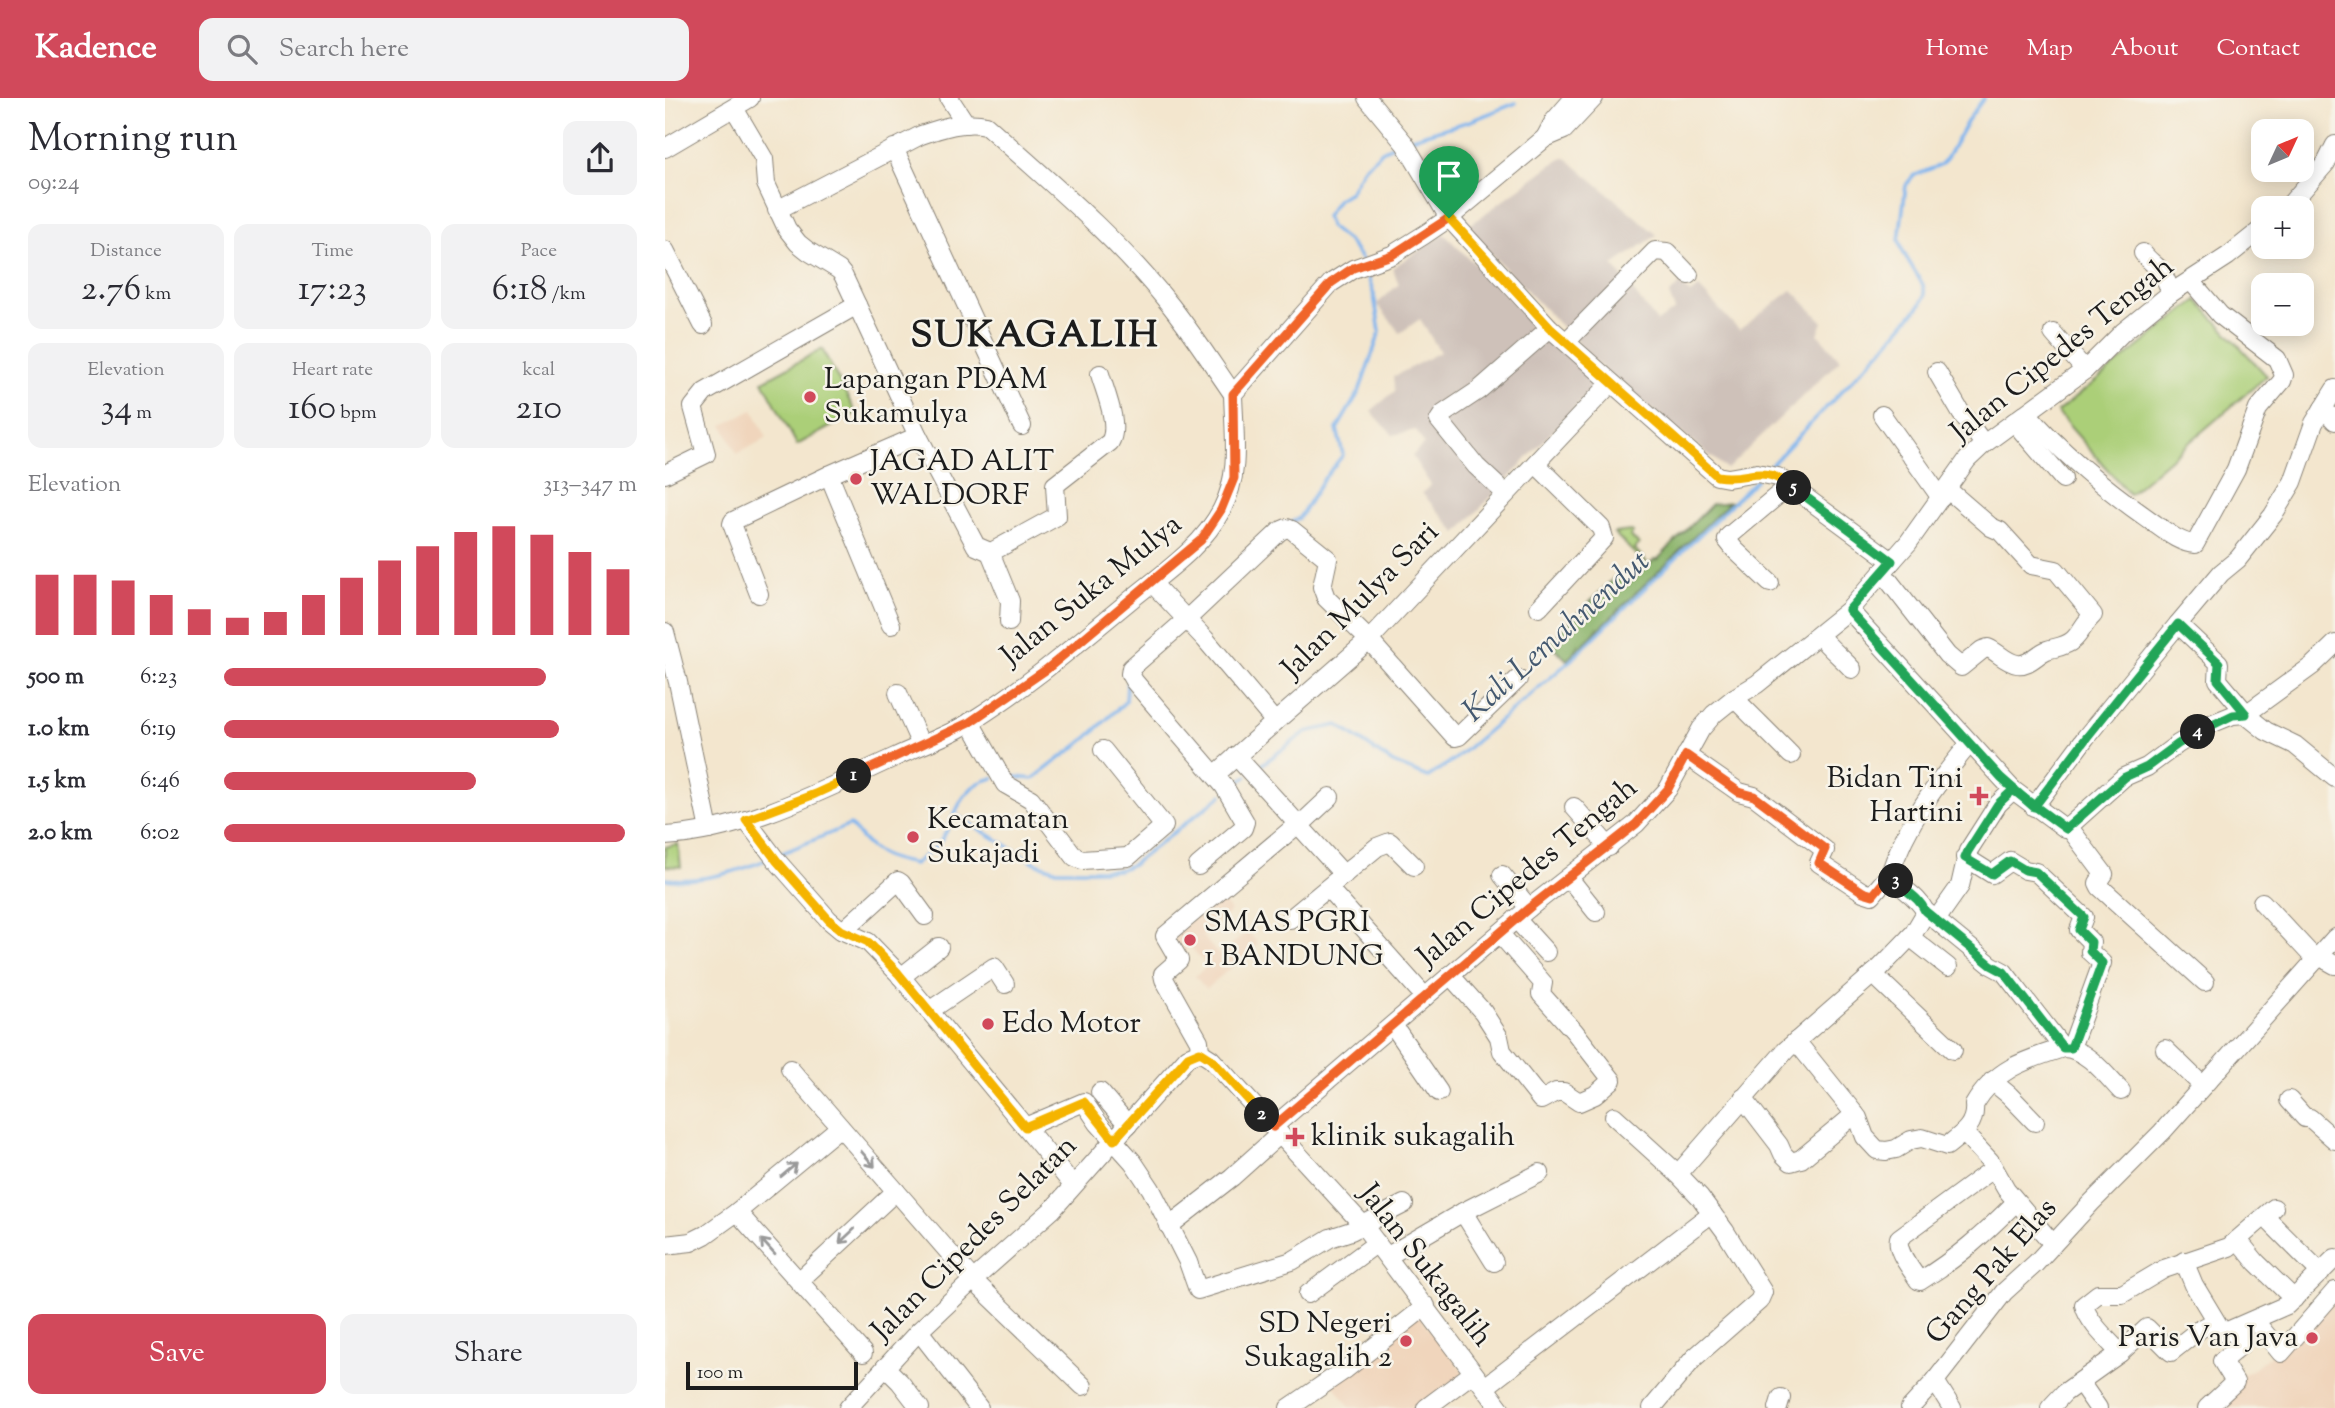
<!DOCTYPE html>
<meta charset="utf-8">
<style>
:root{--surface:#fff;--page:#f2f2f3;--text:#2b2b33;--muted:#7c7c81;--accent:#d1495b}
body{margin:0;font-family:"Sorts Mill Goudy",serif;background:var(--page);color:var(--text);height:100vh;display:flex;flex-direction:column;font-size:26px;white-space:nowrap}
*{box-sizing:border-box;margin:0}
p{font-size:23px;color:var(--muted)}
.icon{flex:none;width:38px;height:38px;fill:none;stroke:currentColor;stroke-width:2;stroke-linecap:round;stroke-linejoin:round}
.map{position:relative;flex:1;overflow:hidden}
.panel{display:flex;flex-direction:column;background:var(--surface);width:665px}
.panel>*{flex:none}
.needle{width:46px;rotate:46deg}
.controls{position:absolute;left:1586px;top:21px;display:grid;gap:14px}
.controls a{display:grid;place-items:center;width:63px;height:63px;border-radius:14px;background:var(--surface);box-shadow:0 4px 18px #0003;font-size:35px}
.scale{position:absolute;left:21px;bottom:18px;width:172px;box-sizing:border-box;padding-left:7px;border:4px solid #1c1c1c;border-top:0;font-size:19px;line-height:24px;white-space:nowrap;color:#1c1c1c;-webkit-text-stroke:5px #f7f3e8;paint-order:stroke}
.pin{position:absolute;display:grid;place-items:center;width:60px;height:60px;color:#fff;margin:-72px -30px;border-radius:50% 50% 50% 0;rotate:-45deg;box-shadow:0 0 7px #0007}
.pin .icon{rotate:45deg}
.km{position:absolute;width:35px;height:35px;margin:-18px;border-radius:50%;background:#222;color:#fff;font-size:19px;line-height:35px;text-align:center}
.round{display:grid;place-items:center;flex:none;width:74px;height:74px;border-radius:14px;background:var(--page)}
.head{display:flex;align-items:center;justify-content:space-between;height:119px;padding:0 28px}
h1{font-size:38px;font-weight:600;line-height:52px}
.stats{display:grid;grid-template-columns:repeat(3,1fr);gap:10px;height:119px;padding:7px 28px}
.stats div{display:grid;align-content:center;border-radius:14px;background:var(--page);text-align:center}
.stats b{font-size:35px;font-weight:600}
.stats small{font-size:19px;font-weight:400}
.stats p{font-size:19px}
.chart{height:196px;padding:14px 28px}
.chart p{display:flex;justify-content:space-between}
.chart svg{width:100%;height:126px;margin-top:7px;stroke:var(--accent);stroke-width:6}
.button{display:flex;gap:14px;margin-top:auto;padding:14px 28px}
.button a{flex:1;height:80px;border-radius:14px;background:var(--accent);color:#fff;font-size:28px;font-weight:600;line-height:80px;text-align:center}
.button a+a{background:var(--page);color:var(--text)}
ul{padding:0 28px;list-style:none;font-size:23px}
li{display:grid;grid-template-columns:112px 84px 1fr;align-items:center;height:52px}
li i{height:18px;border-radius:9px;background:var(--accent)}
header{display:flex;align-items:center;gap:42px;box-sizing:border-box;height:98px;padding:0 35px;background:var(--accent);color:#fff}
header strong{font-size:33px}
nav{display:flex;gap:38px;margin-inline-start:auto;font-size:24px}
.search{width:490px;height:63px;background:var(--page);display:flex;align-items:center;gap:18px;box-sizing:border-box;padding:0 24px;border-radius:14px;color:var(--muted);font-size:26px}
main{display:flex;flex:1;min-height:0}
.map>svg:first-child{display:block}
</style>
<header>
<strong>Kadence</strong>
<div class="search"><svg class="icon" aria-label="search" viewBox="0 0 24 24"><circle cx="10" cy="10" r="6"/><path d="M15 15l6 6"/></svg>Search here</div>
<nav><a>Home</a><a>Map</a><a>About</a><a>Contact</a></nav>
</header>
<main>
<section class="panel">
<div class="head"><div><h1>Morning run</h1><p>09:24</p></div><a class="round"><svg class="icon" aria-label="share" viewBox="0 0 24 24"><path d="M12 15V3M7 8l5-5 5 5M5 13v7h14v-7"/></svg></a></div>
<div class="stats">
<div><p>Distance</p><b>2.76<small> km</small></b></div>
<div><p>Time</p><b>17:23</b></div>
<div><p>Pace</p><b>6:18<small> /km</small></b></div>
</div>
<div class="stats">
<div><p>Elevation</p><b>34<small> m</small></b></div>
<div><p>Heart rate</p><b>160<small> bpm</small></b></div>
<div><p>kcal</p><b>210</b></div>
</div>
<div class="chart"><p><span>Elevation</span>313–347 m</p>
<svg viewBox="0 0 160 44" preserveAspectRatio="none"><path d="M5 44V23M15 44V23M25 44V25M35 44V30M45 44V35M55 44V38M65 44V36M75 44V30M85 44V24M95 44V18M105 44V13M115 44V8M125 44V6M135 44V9M145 44V15M155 44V21"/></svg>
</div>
<ul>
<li><b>500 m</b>6:23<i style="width:78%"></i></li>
<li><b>1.0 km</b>6:19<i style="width:81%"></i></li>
<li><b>1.5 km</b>6:46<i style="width:61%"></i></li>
<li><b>2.0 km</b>6:02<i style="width:97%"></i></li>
</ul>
<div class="button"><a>Save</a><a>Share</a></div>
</section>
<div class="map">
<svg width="1670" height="1310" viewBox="0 0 1670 1310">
<defs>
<pattern id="grass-tufts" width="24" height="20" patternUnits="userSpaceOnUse" patternTransform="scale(1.75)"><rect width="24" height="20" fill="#abcf78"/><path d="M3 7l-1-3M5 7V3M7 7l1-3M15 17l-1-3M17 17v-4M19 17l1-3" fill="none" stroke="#93b167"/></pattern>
<pattern id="forest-firs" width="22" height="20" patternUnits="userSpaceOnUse" patternTransform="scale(1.75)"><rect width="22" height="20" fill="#88b268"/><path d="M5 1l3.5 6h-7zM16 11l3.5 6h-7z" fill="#6e9055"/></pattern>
</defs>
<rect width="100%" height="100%" fill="#f7f3e8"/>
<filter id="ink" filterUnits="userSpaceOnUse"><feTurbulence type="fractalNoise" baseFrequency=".0143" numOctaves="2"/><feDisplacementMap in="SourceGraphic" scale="14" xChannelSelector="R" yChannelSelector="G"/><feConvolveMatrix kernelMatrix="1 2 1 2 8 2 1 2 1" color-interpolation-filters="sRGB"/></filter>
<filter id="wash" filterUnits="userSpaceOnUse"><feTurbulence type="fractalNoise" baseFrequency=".00686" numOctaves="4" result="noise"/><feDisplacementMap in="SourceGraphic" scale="28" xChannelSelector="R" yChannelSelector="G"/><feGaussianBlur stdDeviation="1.57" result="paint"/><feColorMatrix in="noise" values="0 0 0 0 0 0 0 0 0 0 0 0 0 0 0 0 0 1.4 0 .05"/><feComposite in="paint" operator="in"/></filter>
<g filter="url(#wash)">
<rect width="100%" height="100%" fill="#f3e6ce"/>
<g fill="#f0d5bc">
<polygon points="88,312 102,340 72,356 58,327"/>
<polygon points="553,798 566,813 537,838 554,857 583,833 593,846 541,891 530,878 542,868 525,848 519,853 506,839"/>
<polygon points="1670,1185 1670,1310 1531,1310 1558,1287 1589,1271 1613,1251"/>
<polygon points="749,1211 799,1275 754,1310 686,1310 662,1279"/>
</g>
<g fill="#cec1b9">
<polygon points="900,59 992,137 948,167 992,224 1010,212 1004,197 1015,186 1025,196 1034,190 1074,232 1127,192 1158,224 1153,236 1175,262 1062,371 944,277 801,130 886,67"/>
<polygon points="779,136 932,286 792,435 757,395 766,387 747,358 759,346 751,332 728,337 706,313 730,293 728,279 775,254 755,221 735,235 712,206 734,186 727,170"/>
</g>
<polygon fill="url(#grass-tufts)" stroke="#64764a" stroke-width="2" points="966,433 968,434 965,438 974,446 970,451 982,465 981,467 949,435"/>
<polygon fill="url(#forest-firs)" stroke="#526742" stroke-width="2" points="1065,404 902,562 884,545 951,478 963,486 990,461 992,462 1047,406"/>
<g fill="#abcf78" stroke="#64764a" stroke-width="2">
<polygon points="1532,202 1602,278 1464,396 1392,314"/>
<polygon points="157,251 191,315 132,347 98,283"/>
<polygon points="13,746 16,769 0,768 0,749"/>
</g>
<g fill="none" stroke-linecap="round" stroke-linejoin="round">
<g stroke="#80b5ee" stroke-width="3.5">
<polyline points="743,41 805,23 851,5"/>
<polyline points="697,162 684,144 665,129 661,118 673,101 685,94 698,71 717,53 733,45"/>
<polyline points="1102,371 1220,248 1256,206 1260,197 1258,187 1238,154 1234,142 1241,87 1248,78 1275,67 1281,61 1303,22 1319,0"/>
<polyline points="626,424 634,420 658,382 678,357 672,331 694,294 715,234 709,197 701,173"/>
<polyline points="591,671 641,634 673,627 728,665 763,679 790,661 906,562 1091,382"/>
<polyline points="343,678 368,681 422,640 461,603 462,586"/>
<polyline points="566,690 582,678"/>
<polyline points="289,716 371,765 392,772 454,772 468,766 557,697"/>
<path d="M115,756L185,727C209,755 213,759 249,766C257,759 269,753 275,744C293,719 292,687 329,680"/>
<path d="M0,781C33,785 74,774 105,760"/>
</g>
</g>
</g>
<g filter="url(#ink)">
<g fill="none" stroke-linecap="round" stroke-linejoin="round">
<g stroke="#888175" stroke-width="20">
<g id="minor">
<polyline points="284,0 301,26"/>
<polyline points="702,0 740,46 784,120 885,230 1052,378 1063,380 1092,375 1113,379 1227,463"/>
<path d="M69,10L99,61L101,86L122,131L133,145L143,153L174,172L178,177L253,338L311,448L325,454L330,452L392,418L390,387L445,344C455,327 440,294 435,276"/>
<polyline points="880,40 889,23 909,0"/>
<polyline points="0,50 85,0"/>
<polyline points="229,50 357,328"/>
<polyline points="1622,110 1661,65 1670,47"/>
<path d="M112,112L256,37C276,30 300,22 321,27C386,85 452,140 506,208C528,236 548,267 568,296"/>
<polyline points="0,152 38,227"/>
<path d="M1478,155C1482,161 1487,164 1491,168C1500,175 1502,186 1506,195"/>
<polyline points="1388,235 1420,272"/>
<polyline points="902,243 990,153 1002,154 1024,177"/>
<polyline points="1272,274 1296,315 1319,346"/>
<polyline points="1658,310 1670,323"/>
<path d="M1362,315C1398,357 1442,392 1486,423C1499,432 1514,445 1530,446L1571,371L1593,311L1617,283L1619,277L1612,261L1555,217L1526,183"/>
<polyline points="1217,317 1276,400"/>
<polyline points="1349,324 1398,381"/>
<polyline points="871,366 936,430 939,440 874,510"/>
<polyline points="0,376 41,356 28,309 40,294 192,207"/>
<polyline points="164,377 226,527"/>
<polyline points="841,396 811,368 774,322 778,316 814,292 885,230"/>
<polyline points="325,454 345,503 344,524"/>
<path d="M1217,474L1282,557L1296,569L1317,552L1323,550C1333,554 1340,564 1352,566C1364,568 1372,556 1382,552C1391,549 1400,549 1408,542C1416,535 1419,525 1428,517L1391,472L1366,467L1335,433L1326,429L1282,391"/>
<polyline points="487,485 540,541 610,624 704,542 946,285"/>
<polyline points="1105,485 1070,452 1062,442 1064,438 1125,387"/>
<polyline points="94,496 67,426 68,423 164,377 253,338"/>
<polyline points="1184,512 1348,692 1401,731 1406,732 1439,776 1433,785 1435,789 1540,884"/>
<polyline points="1513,526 1556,475 1573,461 1608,417 1628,384 1649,325 1670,291"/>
<polyline points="0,534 13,584 44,732"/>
<path d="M1154,537C1164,550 1176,559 1187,571"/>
<polyline points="233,595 256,647"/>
<polyline points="1069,600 1126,657"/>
<polyline points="305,624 340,686 366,701 410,759 417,762 463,759 499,728 438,652"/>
<path d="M1305,645C1272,685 1241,725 1225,776C1235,791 1252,797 1260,813L1326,867L1339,874L1398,950C1421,950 1441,977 1456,993"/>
<polyline points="1021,657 1074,694 1089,698 1160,752 1154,765 1198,794 1207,797 1225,776"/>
<polyline points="571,658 679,777"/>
<polyline points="550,677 610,624"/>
<polyline points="909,709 944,749"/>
<polyline points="1369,709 1421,639 1513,526 1554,565 1553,582 1586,621 1601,633 1630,647 1670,680"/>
<polyline points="81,722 112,763 164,822 176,832 203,844 233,875 408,1087"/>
<polyline points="634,728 665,699"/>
<polyline points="1401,731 1459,679 1482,669 1513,646 1548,625 1568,617 1581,616 1647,568 1670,546"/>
<path d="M0,738C79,734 160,691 230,659C255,647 284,638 307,623C363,588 413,545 463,504C497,476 537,450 557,411C576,375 569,336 568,296L666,185L688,171L727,157L759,137L784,120L880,40L899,32L929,0"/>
<polyline points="1300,759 1327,776 1345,763 1360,772 1371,774 1419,819 1414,832 1426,844 1425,854 1437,865 1406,950"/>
<polyline points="533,768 578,730 580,724 559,688 469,583 465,576 466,570 522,521 615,433 622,430 627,432 663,461 657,489 661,500 704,542 790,639 794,638 853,581"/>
<polyline points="837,777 864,810"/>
<polyline points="904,780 931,814"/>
<polyline points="663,790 760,899"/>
<polyline points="1597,804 1651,862"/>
<polyline points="625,821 712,749 725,744 749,768"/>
<polyline points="851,821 881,854"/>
<polyline points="1271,822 1295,788 1303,753 1333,706 1348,692"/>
<polyline points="178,833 233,783 236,785 260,818"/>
<polyline points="1245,839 1283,869"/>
<polyline points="1654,858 1670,867"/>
<polyline points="1208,876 1288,952"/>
<polyline points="785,877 818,914 834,939 837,953 876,1002 891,994 899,994 914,1004 930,997 947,982 909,933 876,896 878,885 835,836"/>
<polyline points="236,879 274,849"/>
<polyline points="264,913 329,869 340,886"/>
<polyline points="728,927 774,994"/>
<path d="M1131,943L1193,1020L1200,1039L1212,1052L1221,1053L1231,1051L1246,1042L1257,1040L1282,1048C1297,1036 1311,1027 1309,1007C1330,971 1360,962 1398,950"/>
<polyline points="1500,951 1538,988"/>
<polyline points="535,954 546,961 698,1127 835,1310"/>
<polyline points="535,954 534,943 499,881 498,876 514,862 500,838 633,726"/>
<polyline points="125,971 308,1182 418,1288"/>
<polyline points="1327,983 1344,997 1370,1024"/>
<polyline points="435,994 463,1027"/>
<polyline points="1078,1000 1114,1047 1118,1056 1126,1064 1136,1061 1190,1016"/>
<polyline points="1624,1002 1640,1020 1645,1020 1670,1042"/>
<polyline points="949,1018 1013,1076"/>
<polyline points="360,1029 419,1004 433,1025 468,1064 486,1091 523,1164 533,1192 627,1163 665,1140 686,1133 739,1106"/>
<polyline points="608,1029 864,810 971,726 1003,691 1036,631 1049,616 1069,600 1092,586 1184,512 1243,445 1302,362 1319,346 1420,272 1458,234 1506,195 1563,158 1598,130"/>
<polyline points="1299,1035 1325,1063 1341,1091 1388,1146"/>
<path d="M1328,1071L1234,1140C1231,1154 1246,1170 1253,1182L1255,1183C1293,1160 1320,1135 1351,1104"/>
<polyline points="72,1114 198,1255"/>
<polyline points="798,1114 829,1164"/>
<polyline points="1606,1125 1656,1175"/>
<polyline points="504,1128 567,1079 615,1036"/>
<polyline points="1573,1142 1591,1164 1629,1201"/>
<polyline points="0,1147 26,1144 40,1137 72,1114 175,1029"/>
<polyline points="723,1158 798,1114 875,1075"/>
<polyline points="1519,1163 1529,1187 1558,1235 1622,1207 1670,1160"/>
<polyline points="134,1183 231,1093"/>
<polyline points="643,1196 712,1145"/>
<polyline points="1590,1223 1616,1255 1670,1193"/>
<polyline points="254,1233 314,1310"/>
<polyline points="1455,1255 1482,1230 1506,1254 1535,1231 1550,1223"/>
<polyline points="220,1269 235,1284 255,1310"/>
<polyline points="1270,1283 1287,1310"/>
<polyline points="1415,1284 1433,1310"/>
<polyline points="820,1289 1047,1115"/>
<polyline points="183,1310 254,1233 308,1182 387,1112 523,959 535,954"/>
<polyline points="624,1310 681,1271 761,1208"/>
<polyline points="761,1310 808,1275"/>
<polyline points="987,1310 1029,1260 1094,1203 1098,1194 1060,1133 1035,1099 1013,1076 1121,952 1215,870 1248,836 1261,814"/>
<polyline points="1113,1310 1116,1300"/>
<polyline points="1245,1310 1270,1283 1339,1194 1371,1165 1426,1105 1497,1034 1670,840"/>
<path d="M1385,1310L1399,1295L1455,1255C1443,1242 1423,1224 1419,1207L1433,1196H1457L1499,1171L1564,1149L1609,1110"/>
<polyline points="1542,1310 1570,1284 1557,1263 1575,1248 1573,1243 1578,1237 1573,1230"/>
</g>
</g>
<use href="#minor" stroke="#fff" stroke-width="18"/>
</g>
<defs><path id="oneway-shaft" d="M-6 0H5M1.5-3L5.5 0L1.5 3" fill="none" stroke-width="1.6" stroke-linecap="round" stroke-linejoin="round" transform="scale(1.75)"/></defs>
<g stroke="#999">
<use href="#oneway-shaft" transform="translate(203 1061) rotate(49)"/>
<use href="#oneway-shaft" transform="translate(124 1072) rotate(-40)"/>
<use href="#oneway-shaft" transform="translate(182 1138) rotate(137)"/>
<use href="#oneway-shaft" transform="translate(103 1149) rotate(-132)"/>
</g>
</g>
<g fill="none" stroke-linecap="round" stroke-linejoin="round" filter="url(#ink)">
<g stroke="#fff" stroke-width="14">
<polyline id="split-1" points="189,678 305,624 382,571 536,442 556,412 569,380 568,296 666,185 688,170 727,157 784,120"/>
</g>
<g stroke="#fff" stroke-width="14">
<polyline id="split-2" points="189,678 150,696 81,722 112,763 164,822 176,832 203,844 233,875 360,1029 419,1004 449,1042 523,959 535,954 546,961 597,1017"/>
</g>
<g stroke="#fff" stroke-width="14">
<polyline id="split-3" points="597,1017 608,1029 864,810 971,726 1003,691 1021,657 1074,694 1089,698 1160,751 1154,765 1198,794 1208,797 1225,776 1231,783"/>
</g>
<g stroke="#fff" stroke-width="14">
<path id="split-4" d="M1231,783C1241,794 1254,799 1260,813L1326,867L1339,874L1398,950H1406L1437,865L1425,853L1426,844L1414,832L1419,819L1371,774L1360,772L1345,763L1327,776L1300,760L1303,753L1333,706L1348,692L1401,731L1460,679L1482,669L1513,646L1533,634"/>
</g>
<g stroke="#fff" stroke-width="14">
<polyline id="split-5" points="1129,390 1227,463 1184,512 1336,680 1369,709 1422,639 1513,526 1554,565 1553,582 1581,616 1568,617 1533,634"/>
</g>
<g stroke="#fff" stroke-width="14">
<path id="split-6" d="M784,120L885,230L1052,378C1086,384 1093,363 1129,390"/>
</g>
<use href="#split-1" stroke="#f0652b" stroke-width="9"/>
<use href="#split-2" stroke="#f5b400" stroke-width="9"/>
<use href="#split-3" stroke="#f0652b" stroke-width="9"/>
<use href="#split-4" stroke="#22a559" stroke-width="9"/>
<use href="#split-5" stroke="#22a559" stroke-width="9"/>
<use href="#split-6" stroke="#f5b400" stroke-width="9"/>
</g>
<g fill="#d1495b" stroke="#f7f3e8" stroke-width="2.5">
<circle cx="145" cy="299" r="7"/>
<circle cx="191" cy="381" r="7"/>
<path d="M1310.5 687.5h7v7h7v7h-7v7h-7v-7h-7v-7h7z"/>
<circle cx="248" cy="739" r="7"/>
<circle cx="525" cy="842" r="7"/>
<circle cx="323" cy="926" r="7"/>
<path d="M626.5 1028.5h7v7h7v7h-7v7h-7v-7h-7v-7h7z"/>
<circle cx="1647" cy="1240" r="7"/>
<circle cx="741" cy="1243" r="7"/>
</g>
<g text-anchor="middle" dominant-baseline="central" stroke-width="5" stroke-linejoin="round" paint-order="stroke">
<g font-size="30" fill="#1c1c1c" stroke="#f7f3e8">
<text transform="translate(1398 252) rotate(-39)">Jalan Cipedes Tengah</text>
<text transform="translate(427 493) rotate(-39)">Jalan Suka Mulya</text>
<text transform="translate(696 503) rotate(-45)">Jalan Mulya Sari</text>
<text transform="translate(863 775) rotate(-40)">Jalan Cipedes Tengah</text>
<text transform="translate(310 1141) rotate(-45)">Jalan Cipedes Selatan</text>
<text transform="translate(760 1168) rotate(52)">Jalan Sukagalih</text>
<text transform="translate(1327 1174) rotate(-49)">Gang Pak Elas</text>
</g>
<g font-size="30" fill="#1c1c1c" stroke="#f7f3e8" text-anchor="start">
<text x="159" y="282">Lapangan PDAM<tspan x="159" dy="34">Sukamulya</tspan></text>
<text x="205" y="364">JAGAD ALIT<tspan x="205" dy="34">WALDORF</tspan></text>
<text x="1298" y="681" text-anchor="end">Bidan Tini<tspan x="1298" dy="34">Hartini</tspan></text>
<text x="262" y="722">Kecamatan<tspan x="262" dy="34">Sukajadi</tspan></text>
<text x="539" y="825">SMAS PGRI<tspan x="539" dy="34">1 BANDUNG</tspan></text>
<text x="337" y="926">Edo Motor</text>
<text x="646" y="1039">klinik sukagalih</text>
<text x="727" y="1226" text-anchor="end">SD Negeri<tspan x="727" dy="34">Sukagalih 2</tspan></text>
<text x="1633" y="1240" text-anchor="end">Paris Van Java</text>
</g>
<g font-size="32" font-style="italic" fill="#445970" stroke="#f7f3e8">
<text transform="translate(892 539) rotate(-42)">Kali Lemahnendut</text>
</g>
<g font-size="37" font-weight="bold" letter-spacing="2" fill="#1c1c1c" stroke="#f7f3e8">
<text x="370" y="239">SUKAGALIH</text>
</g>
</g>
</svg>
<div class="controls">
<a><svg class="needle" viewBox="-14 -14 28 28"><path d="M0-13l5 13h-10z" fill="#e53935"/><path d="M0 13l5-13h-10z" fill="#7c7c81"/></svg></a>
<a>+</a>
<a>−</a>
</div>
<div class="scale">100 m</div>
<div class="pin" style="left:784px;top:120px;background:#1e9e55"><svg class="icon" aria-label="arrive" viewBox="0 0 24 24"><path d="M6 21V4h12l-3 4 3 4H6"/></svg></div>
<b class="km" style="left:189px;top:678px">1</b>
<b class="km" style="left:597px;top:1017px">2</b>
<b class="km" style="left:1231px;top:783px">3</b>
<b class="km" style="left:1533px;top:634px">4</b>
<b class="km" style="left:1129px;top:390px">5</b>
</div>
</main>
